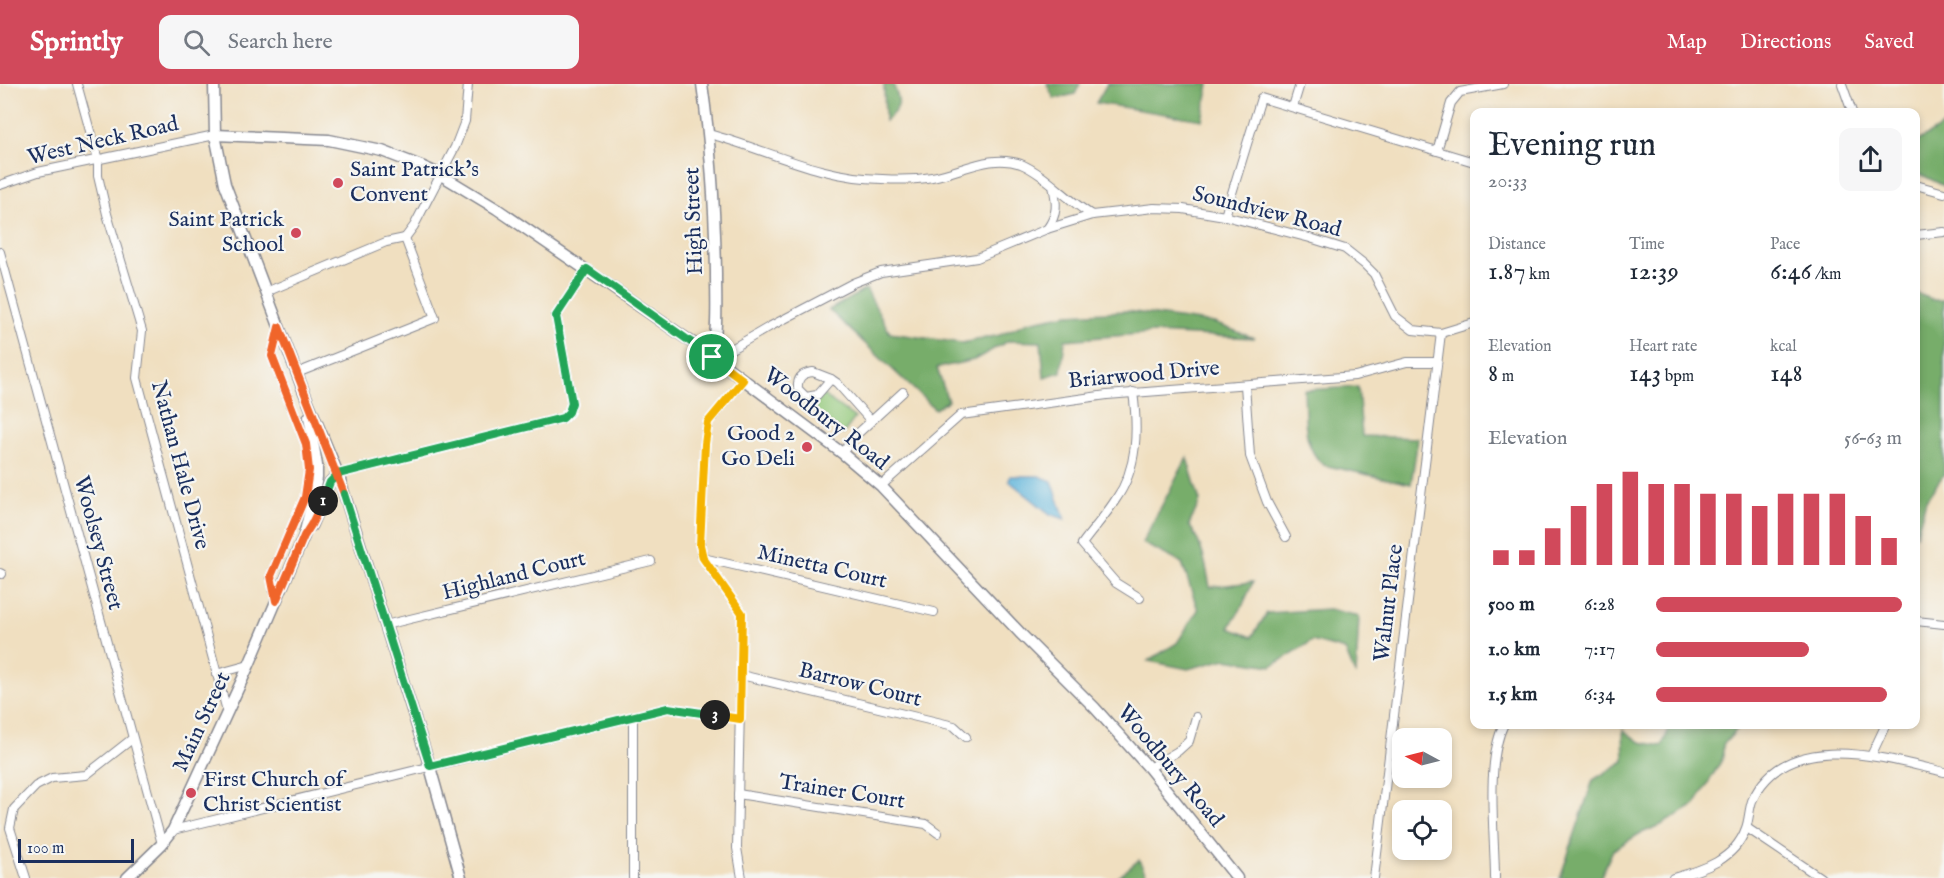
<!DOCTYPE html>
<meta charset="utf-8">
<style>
:root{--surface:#fff;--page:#f6f6f7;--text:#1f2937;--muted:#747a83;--accent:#d1495b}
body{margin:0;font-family:"IM FELL English",serif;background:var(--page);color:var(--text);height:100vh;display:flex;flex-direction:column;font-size:22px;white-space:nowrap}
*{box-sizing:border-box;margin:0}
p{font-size:20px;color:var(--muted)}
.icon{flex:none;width:33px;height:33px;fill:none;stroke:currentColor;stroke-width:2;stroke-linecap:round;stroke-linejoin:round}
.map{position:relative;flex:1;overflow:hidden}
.panel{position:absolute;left:1470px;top:24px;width:450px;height:621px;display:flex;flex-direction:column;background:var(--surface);border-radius:12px;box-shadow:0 3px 9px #0003}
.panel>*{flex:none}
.needle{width:39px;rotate:277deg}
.buttons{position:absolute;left:1392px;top:644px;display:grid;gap:12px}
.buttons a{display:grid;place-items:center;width:60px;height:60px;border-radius:12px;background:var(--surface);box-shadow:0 3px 9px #0003;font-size:30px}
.scale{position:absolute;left:18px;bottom:15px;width:116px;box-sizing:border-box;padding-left:6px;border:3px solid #1b2f5e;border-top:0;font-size:16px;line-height:21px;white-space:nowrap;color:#1b2f5e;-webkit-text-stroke:4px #f6f6f2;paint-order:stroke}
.pin{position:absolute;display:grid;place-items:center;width:51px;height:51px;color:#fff;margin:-26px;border:3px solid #fff;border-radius:50%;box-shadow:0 2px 6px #0007}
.km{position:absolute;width:30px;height:30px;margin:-15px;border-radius:50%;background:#222;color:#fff;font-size:16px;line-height:30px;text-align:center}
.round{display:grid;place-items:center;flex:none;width:63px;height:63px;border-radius:12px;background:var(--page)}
.summary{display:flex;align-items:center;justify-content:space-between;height:102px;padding:0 18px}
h1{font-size:33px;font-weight:600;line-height:45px}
.figures{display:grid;grid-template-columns:repeat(3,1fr);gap:9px;height:102px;padding:6px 18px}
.figures div{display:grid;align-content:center}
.figures b{font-size:26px;font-weight:600}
.figures small{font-size:16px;font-weight:400}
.figures p{font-size:16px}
.chart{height:168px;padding:12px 18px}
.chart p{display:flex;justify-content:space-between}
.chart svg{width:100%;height:108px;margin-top:6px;stroke:var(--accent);stroke-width:6}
ul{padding:0 18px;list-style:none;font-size:20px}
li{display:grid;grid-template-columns:96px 72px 1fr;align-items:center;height:45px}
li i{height:15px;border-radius:8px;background:var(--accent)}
header{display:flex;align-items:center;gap:36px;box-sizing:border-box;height:84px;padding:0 30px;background:var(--accent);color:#fff}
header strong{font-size:28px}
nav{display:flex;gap:33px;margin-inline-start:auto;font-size:21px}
.search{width:420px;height:54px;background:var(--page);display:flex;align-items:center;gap:15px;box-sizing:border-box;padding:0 21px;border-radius:12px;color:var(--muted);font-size:22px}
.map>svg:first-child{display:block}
</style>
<header>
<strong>Sprintly</strong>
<div class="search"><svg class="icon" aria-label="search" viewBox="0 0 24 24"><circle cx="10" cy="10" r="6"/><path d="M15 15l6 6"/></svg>Search here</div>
<nav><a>Map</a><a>Directions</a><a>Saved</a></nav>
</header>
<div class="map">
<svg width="1944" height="794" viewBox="0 0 1944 794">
<rect width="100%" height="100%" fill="#f6f6f2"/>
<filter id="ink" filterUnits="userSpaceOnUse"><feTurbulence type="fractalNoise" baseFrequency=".0167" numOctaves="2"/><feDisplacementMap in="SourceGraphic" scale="12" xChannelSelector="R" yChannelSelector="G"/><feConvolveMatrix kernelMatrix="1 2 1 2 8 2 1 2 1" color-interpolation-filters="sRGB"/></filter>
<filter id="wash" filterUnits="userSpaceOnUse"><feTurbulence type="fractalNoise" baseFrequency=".008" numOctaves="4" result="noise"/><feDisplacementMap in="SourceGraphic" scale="24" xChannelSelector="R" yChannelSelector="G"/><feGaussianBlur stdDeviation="1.35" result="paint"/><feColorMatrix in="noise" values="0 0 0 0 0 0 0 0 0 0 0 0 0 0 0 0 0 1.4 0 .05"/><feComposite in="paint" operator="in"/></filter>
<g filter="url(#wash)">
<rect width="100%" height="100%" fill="#f0dfc0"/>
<polygon fill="#94c97b" stroke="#587c6c" stroke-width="1.5" points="822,310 855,334 843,350 811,325"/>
<g fill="#77ad6b" stroke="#496e64" stroke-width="1.5">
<path d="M884,0H893C901,19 902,23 885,37Z"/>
<polygon points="1047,0 1080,0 1075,10 1054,15"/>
<polygon points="1107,0 1209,0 1202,36 1096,19"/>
<polygon points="1944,41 1944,102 1916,88 1916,67 1918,57"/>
<polygon points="866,205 890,249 962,259 1000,251 1028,238 1068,230 1127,227 1214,239 1254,254 1152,249 1065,256 1061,288 1044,293 1041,258 1008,257 974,276 937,284 948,317 935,325 829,226"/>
<polygon points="1916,209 1933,216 1944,216 1944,390 1926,416 1916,452"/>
<path d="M1358,303L1362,352L1418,354L1411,400L1323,381C1301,360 1306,334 1304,306Z"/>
<path d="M1187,374L1200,417L1189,441C1202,459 1206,481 1210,503L1253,498L1242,523L1229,544L1252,553L1267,529L1329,525L1359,532L1356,592L1345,566L1312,557L1272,582L1226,575L1188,585L1148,577L1177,559L1198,526L1182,479L1142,459Z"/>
<polygon points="1671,640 1741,641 1723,661 1723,674 1695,721 1661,741 1639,750 1613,766 1600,794 1560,794 1593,696 1624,677 1623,646 1640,658 1662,662"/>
<polygon points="1139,776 1148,794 1117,794"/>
</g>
<polygon fill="#5db4da" stroke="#3c729c" stroke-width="1.5" points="1010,392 1039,392 1052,397 1065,435 1050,430 1009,397"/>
</g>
<g filter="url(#ink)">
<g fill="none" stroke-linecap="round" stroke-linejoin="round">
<g stroke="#86878f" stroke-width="10">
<g id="minor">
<polyline points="77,0 98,76 98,92 107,130 142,247 137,294 227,627"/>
<polyline points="1842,0 1852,28"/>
<polyline points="1293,23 1300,0"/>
<path d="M709,50C769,66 818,94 882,95C898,96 916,96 932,93C962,88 990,69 1021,80C1045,90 1068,117 1092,131"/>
<polyline points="1437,67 1451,19 1460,8 1503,0"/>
<polyline points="0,101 38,88 215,51"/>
<polyline points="1916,101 1944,109"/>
<polyline points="1225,132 1261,14 1474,78"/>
<path d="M1047,145C1058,130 1057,119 1053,102"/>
<polyline points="1916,151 1944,148"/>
<polyline points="405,154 414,142 455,63 465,37 468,0"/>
<polyline points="0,168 162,760"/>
<polyline points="266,208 386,158 405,154"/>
<polyline points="717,276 728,267 769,243 853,199 881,188 977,174 1047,145 1092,131 1154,124 1183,125 1225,132 1310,154 1345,165 1364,180 1374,190 1395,232 1413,246 1441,249 1474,239"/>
<path d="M813,288L831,295L817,311L806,313L798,305C797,294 802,289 813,288Z"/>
<polyline points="297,289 435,234 405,154"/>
<polyline points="831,295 837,299 871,337"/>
<polyline points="1245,301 1250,372 1267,418 1286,453"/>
<path d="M1133,308C1138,345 1138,384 1116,415C1106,431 1093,445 1082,460L1116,499L1140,514"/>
<polyline points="842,369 855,352 903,308"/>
<polyline points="338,390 563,334 569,328 572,319 556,232 587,185"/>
<polyline points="881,402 961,331 1107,311 1355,292 1407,278 1437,278"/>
<polyline points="703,474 934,528"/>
<polyline points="0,489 2,490"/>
<polyline points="276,517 271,492 305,413 310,386 306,360 272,272 279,244"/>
<polyline points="1916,537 1944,540"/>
<polyline points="385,541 651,477"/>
<polyline points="216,590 249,581"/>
<polyline points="741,591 954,642 966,653"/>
<polyline points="633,633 633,794"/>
<polyline points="1871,672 1886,640"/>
<polyline points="1149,684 1178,667 1189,657 1196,633"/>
<polyline points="738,710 926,740 938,749"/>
<polyline points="1747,744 1821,794"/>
<polyline points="173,746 668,624 740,635"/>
<polyline points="26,794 10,744 14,725 36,702 52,694 86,691 132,655"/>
<polyline points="742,794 737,764 742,529 703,474 700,461 705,360 708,338 743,296"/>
<polyline points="1374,794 1441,249"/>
<path d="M1495,794C1495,751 1485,678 1504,640"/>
<path d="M1673,794C1703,786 1735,776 1746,744C1749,736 1749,726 1752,717C1785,643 1885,674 1944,688"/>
</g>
</g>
<g stroke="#86878f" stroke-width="13">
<g id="major">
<polyline points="214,0 215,51 225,100 302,303 338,390 430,683 461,794"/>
<path d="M702,0C711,63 715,126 716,189C716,217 718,245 712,272"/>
<polyline points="215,51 329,56 382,67 421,82 441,91 497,125 712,272 842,369 881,402 1022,551 1095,624 1149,684 1237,794"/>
<polyline points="311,442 330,398 338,390"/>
<polyline points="127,794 162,760 173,746 249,581 304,452 317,394 317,381 309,333"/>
</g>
</g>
<use href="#minor" stroke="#fff" stroke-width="8"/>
<use href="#major" stroke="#fff" stroke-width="10"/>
</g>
</g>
<g fill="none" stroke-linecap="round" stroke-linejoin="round" filter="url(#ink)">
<g stroke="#fff" stroke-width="12">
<polyline id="split-1" points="323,417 330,398 338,390 563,334 569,328 572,319 556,232 587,185 712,273"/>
</g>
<g stroke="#fff" stroke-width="12">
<polyline id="split-2" points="323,417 311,441 304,452 276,517 271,492 305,413 309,386 306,360 272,272 279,243 344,410"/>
</g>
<g stroke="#fff" stroke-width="12">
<polyline id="split-3" points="344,410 430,682 668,624 715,631"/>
</g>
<g stroke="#fff" stroke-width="12">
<polyline id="split-4" points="712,273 743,296 708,338 705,360 700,461 703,474 742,529 740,635 715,631"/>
</g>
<use href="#split-1" stroke="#22a559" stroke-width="8"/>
<use href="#split-2" stroke="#f0652b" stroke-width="8"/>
<use href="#split-3" stroke="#22a559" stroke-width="8"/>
<use href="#split-4" stroke="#f5b400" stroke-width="8"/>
</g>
<g fill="#d1495b" stroke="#f6f6f2" stroke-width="2">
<circle cx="338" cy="99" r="6"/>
<circle cx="296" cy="149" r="6"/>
<circle cx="807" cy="363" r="6"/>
<circle cx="191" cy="709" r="6"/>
</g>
<g text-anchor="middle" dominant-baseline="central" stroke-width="4.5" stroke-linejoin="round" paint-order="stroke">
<g font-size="22" fill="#1b2f5e" stroke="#f6f6f2">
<text transform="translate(103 57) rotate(-13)">West Neck Road</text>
<text transform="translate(1267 128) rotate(14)">Soundview Road</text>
<text transform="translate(694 137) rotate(-92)">High Street</text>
<text transform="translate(1144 291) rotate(-5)">Briarwood Drive</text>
<text transform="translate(826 335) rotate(38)">Woodbury Road</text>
<text transform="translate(180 381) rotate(75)">Nathan Hale Drive</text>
<text transform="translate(98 459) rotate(75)">Woolsey Street</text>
<text transform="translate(822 483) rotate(13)">Minetta Court</text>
<text transform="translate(514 492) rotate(-14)">Highland Court</text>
<text transform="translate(1389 519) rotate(-83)">Walnut Place</text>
<text transform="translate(860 601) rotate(14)">Barrow Court</text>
<text transform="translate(202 638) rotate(-65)">Main Street</text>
<text transform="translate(1170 682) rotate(50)">Woodbury Road</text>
<text transform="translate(842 708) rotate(9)">Trainer Court</text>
</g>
<g font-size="22" fill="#1b2f5e" stroke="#f6f6f2" text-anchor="start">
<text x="350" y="86">Saint Patrick's<tspan x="350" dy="25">Convent</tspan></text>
<text x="284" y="136" text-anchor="end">Saint Patrick<tspan x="284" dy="25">School</tspan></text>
<text x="795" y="350" text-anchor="end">Good 2<tspan x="795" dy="25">Go Deli</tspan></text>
<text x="203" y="696">First Church of<tspan x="203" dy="25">Christ Scientist</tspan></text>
</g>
</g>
</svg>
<div class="buttons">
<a><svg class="needle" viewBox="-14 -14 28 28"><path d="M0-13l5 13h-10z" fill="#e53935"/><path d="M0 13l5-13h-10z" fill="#747a83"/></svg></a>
<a><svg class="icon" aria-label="locate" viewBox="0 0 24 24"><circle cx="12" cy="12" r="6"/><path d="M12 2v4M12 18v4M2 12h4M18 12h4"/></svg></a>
</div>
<div class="scale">100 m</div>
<div class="pin" style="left:712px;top:273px;background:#1e9e55"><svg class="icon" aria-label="arrive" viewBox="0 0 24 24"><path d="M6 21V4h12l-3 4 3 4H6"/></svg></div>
<b class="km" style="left:323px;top:417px">1</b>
<b class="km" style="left:715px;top:631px">3</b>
<section class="panel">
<div class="summary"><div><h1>Evening run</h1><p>20:33</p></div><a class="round"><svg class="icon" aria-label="share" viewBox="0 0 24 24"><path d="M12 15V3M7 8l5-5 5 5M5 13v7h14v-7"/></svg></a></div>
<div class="figures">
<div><p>Distance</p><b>1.87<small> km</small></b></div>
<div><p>Time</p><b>12:39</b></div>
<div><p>Pace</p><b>6:46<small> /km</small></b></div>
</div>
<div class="figures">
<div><p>Elevation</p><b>8<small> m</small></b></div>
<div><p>Heart rate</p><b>143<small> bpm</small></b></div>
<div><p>kcal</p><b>148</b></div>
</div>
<div class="chart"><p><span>Elevation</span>56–63 m</p>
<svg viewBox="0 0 160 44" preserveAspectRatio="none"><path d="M5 44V38M15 44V38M25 44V29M35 44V20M45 44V11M55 44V6M65 44V11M75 44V11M85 44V15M95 44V15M105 44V20M115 44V15M125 44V15M135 44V15M145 44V24M155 44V33"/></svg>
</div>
<ul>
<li><b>500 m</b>6:28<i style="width:100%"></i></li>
<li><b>1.0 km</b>7:17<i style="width:62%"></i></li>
<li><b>1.5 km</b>6:34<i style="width:94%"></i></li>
</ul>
</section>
</div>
